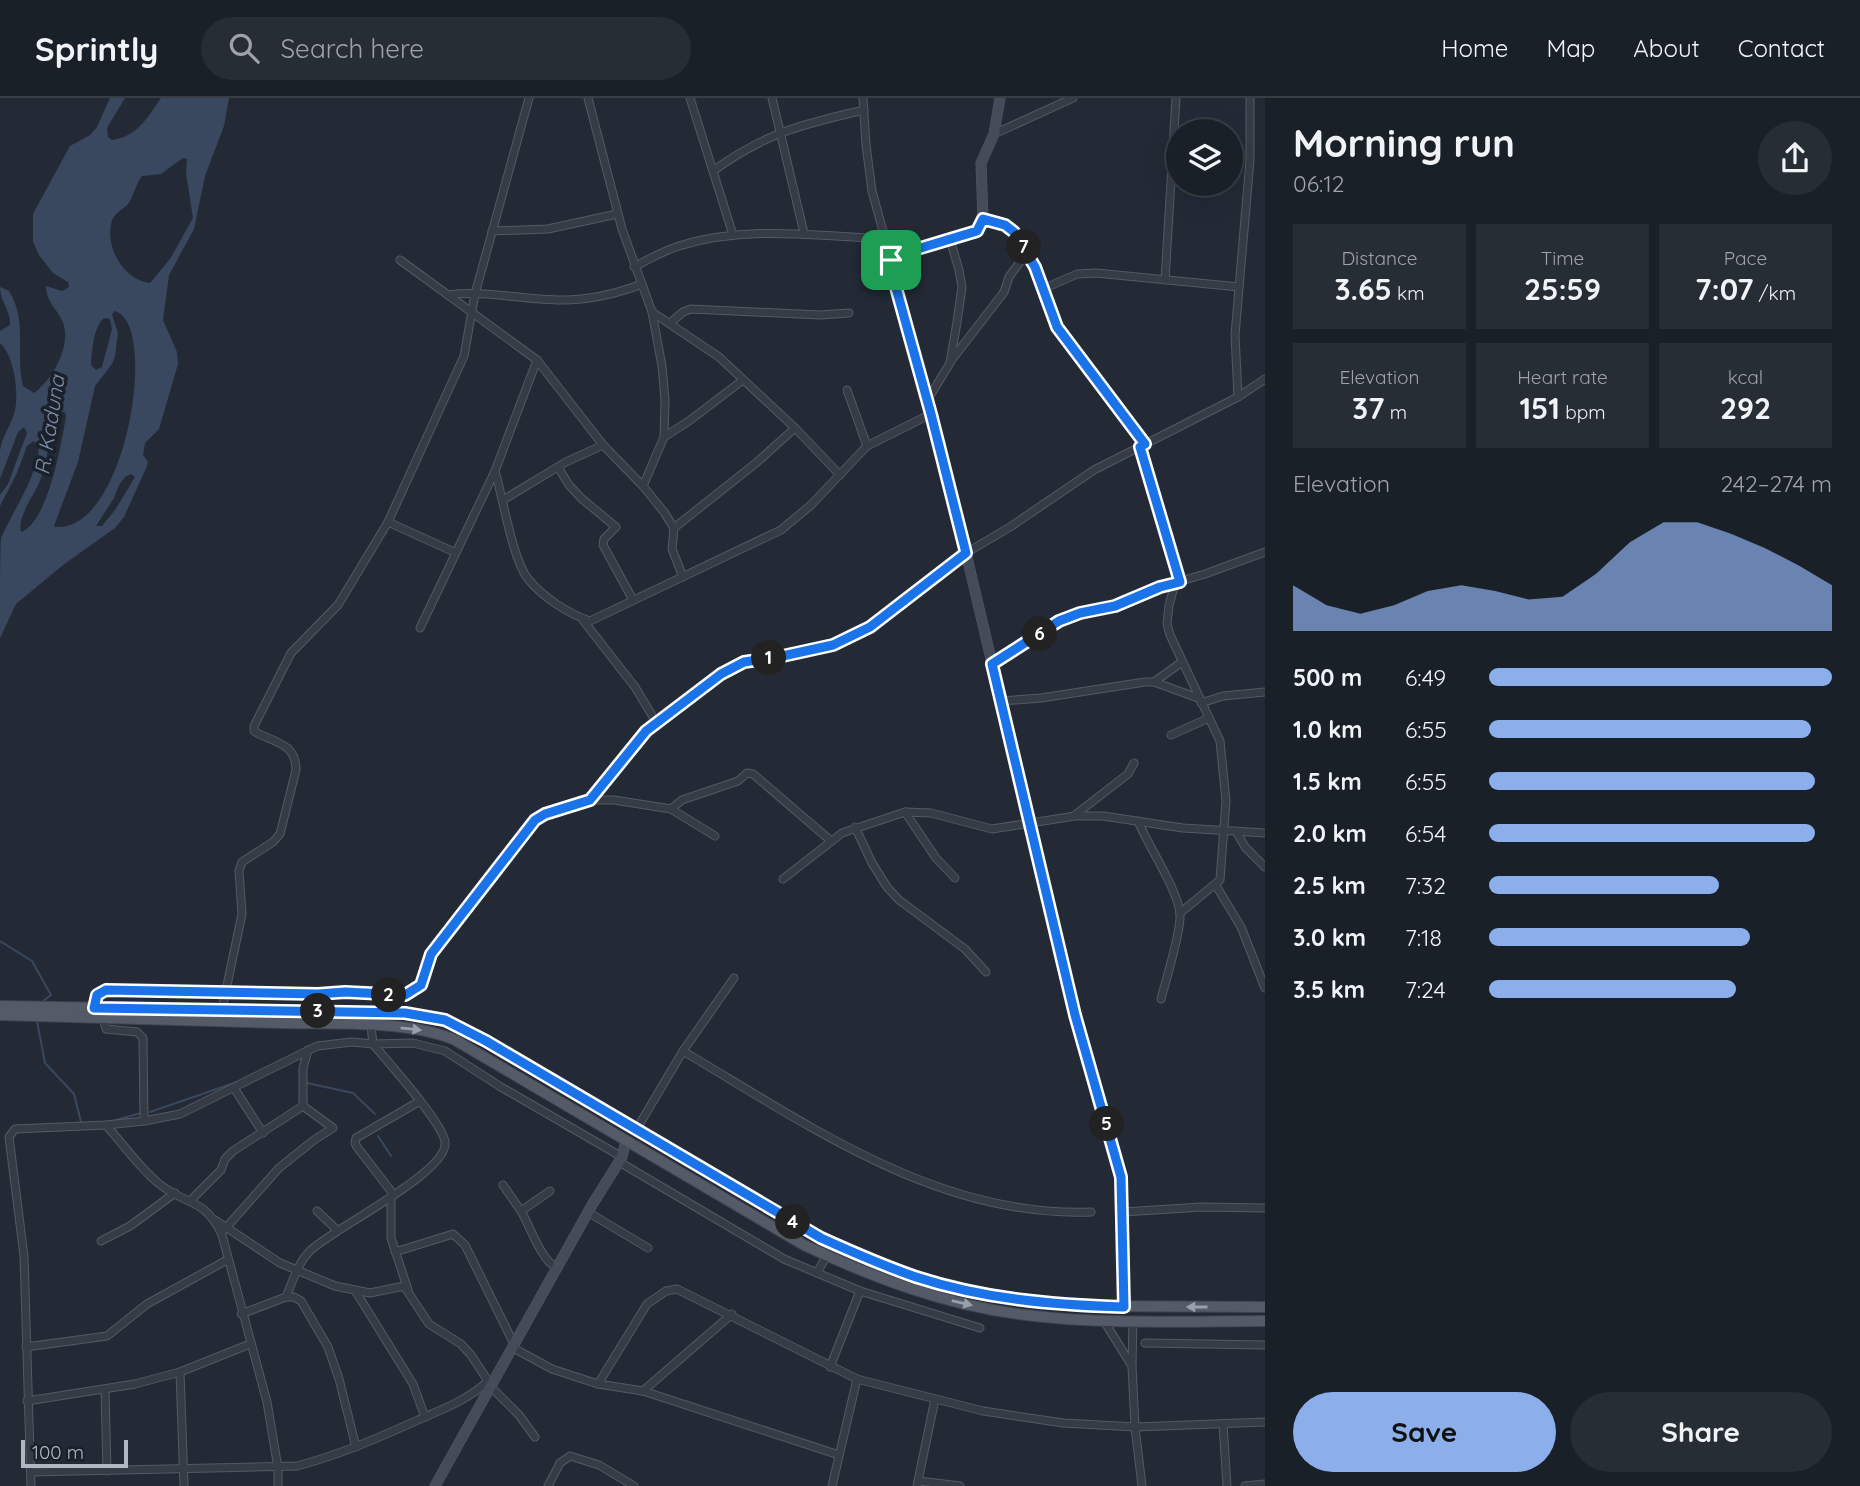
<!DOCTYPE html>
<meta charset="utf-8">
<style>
:root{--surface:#1a2028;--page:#272d34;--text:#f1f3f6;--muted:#9fa3a8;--line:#383e45;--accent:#8cafec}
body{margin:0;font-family:Quicksand,sans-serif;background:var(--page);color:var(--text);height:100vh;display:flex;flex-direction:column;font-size:26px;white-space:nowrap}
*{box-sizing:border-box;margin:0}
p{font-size:23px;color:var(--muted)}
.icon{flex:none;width:38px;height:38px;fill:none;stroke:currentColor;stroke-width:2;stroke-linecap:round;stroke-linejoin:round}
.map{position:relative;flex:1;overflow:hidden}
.panel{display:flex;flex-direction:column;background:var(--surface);width:595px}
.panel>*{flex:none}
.tools{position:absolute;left:1166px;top:21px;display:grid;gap:14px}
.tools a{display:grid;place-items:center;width:77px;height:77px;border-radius:50%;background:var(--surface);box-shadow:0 7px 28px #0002,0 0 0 2px var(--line);font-size:35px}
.scale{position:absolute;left:21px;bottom:18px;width:107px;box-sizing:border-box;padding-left:7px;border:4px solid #b0b7c3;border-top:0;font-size:19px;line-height:24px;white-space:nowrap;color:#b0b7c3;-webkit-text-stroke:5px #1b212b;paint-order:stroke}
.pin{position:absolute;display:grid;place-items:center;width:60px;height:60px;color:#fff;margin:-30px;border-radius:14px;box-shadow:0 4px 10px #0006}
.km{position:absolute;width:35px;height:35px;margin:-18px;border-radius:50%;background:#222;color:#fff;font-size:19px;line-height:35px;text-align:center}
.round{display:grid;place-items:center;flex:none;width:74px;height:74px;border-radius:37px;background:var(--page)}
.summary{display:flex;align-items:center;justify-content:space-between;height:119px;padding:0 28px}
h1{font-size:38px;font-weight:800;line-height:52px}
.stats{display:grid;grid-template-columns:repeat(3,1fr);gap:10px;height:119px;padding:7px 28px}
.stats div{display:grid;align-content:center;border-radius:0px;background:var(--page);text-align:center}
.stats b{font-size:30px;font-weight:800}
.stats small{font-size:19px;font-weight:400}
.stats p{font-size:19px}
.chart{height:196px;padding:14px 28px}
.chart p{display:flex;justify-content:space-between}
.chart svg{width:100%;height:126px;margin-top:7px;fill:var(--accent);opacity:.7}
.cta{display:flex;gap:14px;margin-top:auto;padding:14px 28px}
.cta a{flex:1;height:80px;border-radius:42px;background:var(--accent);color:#111;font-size:28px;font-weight:800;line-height:80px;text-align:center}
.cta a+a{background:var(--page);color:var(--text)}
ul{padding:0 28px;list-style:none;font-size:23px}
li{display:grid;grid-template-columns:112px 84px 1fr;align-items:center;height:52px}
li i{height:18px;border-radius:9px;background:var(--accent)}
header{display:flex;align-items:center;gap:42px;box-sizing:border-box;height:98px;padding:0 35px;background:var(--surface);border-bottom:2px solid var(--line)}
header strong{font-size:33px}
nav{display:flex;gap:38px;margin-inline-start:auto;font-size:24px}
.search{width:490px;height:63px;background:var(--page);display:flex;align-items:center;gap:18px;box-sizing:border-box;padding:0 24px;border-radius:38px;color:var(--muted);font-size:26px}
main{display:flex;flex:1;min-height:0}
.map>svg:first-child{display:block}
</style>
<header>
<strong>Sprintly</strong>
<div class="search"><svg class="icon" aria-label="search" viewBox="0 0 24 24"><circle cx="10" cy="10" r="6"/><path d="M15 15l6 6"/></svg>Search here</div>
<nav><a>Home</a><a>Map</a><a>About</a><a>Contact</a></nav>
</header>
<main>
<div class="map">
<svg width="1265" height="1388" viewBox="0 0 1265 1388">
<rect width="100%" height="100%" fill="#232a36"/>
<path fill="#39485e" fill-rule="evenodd" d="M110,0H125L107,30L108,39L112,42C137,39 148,19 161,0H229L224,28L205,78L194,131L169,177L163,222L177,254L178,266L159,331L145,345L143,357L148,364L147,368L124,419L115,430L63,467L16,506L0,540C0,523 0,451 1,440C13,413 37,379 39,349L34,343L27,348L17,375L0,408V397L8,386L27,335L24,329L18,334L0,381C0,372 0,362 0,353C1,340 12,326 15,312C19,294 14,257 0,245V233L10,227C11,212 0,204 0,189L9,193C28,223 15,256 23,288L34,295C53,281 73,246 62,222C56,210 46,203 46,188L62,193L69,189L68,184L53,175L39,157L33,144V116L70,48L90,37L97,29ZM183,60L187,61L186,75L193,120L170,161L150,185C123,182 104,148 112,122C115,115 122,112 127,107C134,99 135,87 142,78L161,76ZM114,213C160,222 127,434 56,429L54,428L78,364L95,288L112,266L115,258L118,235L112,217ZM104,220L110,221L112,231L102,269L96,272L91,267C92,252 93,230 104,220ZM61,314H65L66,318C62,343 48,425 21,434C17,419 34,397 40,383C49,361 48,333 61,314ZM131,376L135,379L115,412L102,428H96L114,400L119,387L125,379Z"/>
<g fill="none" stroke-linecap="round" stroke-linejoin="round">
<g stroke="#39485e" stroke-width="2">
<polyline points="0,843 32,863 51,897 43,903"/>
<polyline points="37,923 45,965 74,996 81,1024"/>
<polyline points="307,985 353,995 375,1016"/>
<polyline points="150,1014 237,984"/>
<polyline points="116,1022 141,1015"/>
<polyline points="378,1038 391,1058"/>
</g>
<g stroke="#535a64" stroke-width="9">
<g id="street">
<polyline points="588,0 622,131 652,214 662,268 665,302 664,339 643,388"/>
<polyline points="690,0 733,137"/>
<polyline points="772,0 804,135"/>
<polyline points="863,0 866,47 872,93 891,162"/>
<polyline points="994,36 1073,0"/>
<path d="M713,73C765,35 803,26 864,12"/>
<polyline points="983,121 1005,127 1014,134 1035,169 1057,229 1145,346"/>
<polyline points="492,133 548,131 617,116"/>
<polyline points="400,162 537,262 603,347 643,388 664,414 674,430 672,451 683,479"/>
<path d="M634,169C649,161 663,153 679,148C746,127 816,138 885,141"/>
<polyline points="1165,182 1176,0"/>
<polyline points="1043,191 1077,176 1096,175 1239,189"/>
<path d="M448,197C486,192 524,202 562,202C590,202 616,196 642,186"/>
<polyline points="652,214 719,259 795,330 840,377"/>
<polyline points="670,225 683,214 691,211 820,217 849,215"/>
<polyline points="950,264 1004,194 1009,179 1027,154"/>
<polyline points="847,292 867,348"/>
<polyline points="1238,299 1235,237 1250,62 1250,0"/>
<polyline points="927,303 950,265 957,224 962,189 959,172 950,141"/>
<polyline points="664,339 689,323 743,282"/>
<polyline points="1140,349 1180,484"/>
<polyline points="558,369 569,387 581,400 616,429 604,441 603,447 633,502"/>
<path d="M495,373C503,400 512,460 528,481C544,500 567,515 590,523L781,432L811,407L867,348L931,316"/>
<polyline points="503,402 566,364 603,347"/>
<polyline points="388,424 454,454"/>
<polyline points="674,430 756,365 795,330"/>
<polyline points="1175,486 1169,507 1167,526 1170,537 1220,643 1226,703 1220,782 1180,815"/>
<polyline points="582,521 635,589 656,624"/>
<polyline points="420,530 495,373 537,262"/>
<polyline points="992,566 1059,523 1080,515 1115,508 1160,489 1205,476 1265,454"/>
<polyline points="1154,584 1182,564"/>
<polyline points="1001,603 1041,600 1145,584 1154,584 1198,600"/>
<polyline points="1201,605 1223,598 1265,594"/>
<polyline points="1171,637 1209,620"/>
<polyline points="590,702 614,702 671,711 715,738"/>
<polyline points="671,711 682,702 738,683 747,675 753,676 830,742"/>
<polyline points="905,714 936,760 955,780"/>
<polyline points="1075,717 1128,676 1134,665"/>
<path d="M1138,723C1148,748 1179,793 1180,817C1181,834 1166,882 1161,901"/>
<polyline points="855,729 872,765 887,789 899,802 965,851 986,874"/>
<polyline points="1236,733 1245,749 1265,769"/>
<polyline points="783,781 842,735 905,714 931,715 992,731 1075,718 1103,718 1183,730 1265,735"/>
<polyline points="1215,786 1241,829 1265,890"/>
<polyline points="94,910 97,897 106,892 318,896 345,894 405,897 420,887 431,856 535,722 545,716 590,702 646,633 721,576 744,564 778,559 833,547 870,529 966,455 1010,429 1094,372 1238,299 1265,281"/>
<path d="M222,911L242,816L239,773L242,764L273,744L280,736L296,672C296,647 278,645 259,636L254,633V628L291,555L338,507L388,424L464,258L475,196L529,0"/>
<polyline points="103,920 106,931 137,934 143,940 144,1023"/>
<polyline points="683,953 734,880"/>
<polyline points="234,990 263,1035"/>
<polyline points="303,1008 303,970 308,952"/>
<path d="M106,1027C123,1046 138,1068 157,1084C184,1108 204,1098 222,1137L267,1304L278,1370V1388"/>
<path d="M636,1032L683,953C808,1027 939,1120 1091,1114"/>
<polyline points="621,1065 784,1161 860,1193 980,1230"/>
<polyline points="503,1087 521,1113"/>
<path d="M550,1093L521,1113C530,1128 542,1165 558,1170"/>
<polyline points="394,1097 357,1049 355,1045 356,1040 420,1003"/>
<polyline points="391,1099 391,1140 408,1192"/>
<polyline points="191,1102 221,1072 225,1061 233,1053 303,1008"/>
<polyline points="317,1113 337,1132"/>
<polyline points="1123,1114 1201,1109 1265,1110"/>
<polyline points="591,1116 648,1150"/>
<polyline points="215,1122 280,1165 335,1188 370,1195 404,1188 429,1226 461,1246 471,1257 494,1292 519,1317 535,1339"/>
<polyline points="224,1132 279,1070 314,1042 333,1030 303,1008"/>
<polyline points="101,1143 130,1128 175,1095"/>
<polyline points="395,1154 453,1136 465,1147 517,1252 552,1271 598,1286 643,1293"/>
<polyline points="817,1175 827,1157"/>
<polyline points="356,1194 413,1286 425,1319"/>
<path d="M286,1199C293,1183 298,1164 311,1152C334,1130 449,1074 445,1044C443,1025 388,964 373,946L413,945L445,953L501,989L622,1059"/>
<polyline points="241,1216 286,1199 294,1199 301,1203 328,1249 339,1281 356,1349"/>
<polyline points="732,1216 643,1293 839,1357"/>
<polyline points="1104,1223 1132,1268 1135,1329 1142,1388"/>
<polyline points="1145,1245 1265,1247"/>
<polyline points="26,1249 107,1238 147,1206 227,1162"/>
<polyline points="1132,1267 1133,1223"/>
<polyline points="830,1269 860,1193"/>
<polyline points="180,1274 184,1388"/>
<polyline points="598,1286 647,1206 666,1193 677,1191 857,1281 983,1313 1063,1325 1136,1329 1265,1324"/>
<polyline points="105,1291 107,1373"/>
<polyline points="27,1303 135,1286 180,1274 250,1246"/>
<polyline points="1223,1326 1227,1388"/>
<path d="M31,1374L297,1368C339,1357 378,1340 418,1322C443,1311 468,1302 488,1283"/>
<polyline points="919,1383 960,1388"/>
<polyline points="31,1388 24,1158 9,1039 15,1031 106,1027 144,1023 180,1016 317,948 352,944 373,946 371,928"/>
<polyline points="548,1388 560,1365 570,1358 599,1367 634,1388"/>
<polyline points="832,1388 857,1281"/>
<polyline points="917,1388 935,1301"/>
<polyline points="1245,1388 1265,1386"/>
</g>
</g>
<g stroke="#535a64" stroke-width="11">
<g id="secondary">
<polyline points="1000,0 994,36 981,65 983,121 977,133 894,158 890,168 931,316 966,455 1075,917 1121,1079 1124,1209"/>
<polyline points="435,1388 592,1107 622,1059 626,1042"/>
</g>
</g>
<g stroke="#3f4550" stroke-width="12">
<g id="primary">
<path d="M0,908L405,915C436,918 459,928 486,943L821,1140L869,1162L918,1179L985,1196L1033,1204L1080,1208L1265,1209"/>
<path d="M0,917C94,919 188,922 282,925C333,926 409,922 455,942L804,1147C874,1180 948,1208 1026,1217C1105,1227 1185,1223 1265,1223"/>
</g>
</g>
<use href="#street" stroke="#363c46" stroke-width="7"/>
<use href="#secondary" stroke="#444c59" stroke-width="10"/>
<use href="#primary" stroke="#545b66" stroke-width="10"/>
</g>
<defs><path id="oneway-solid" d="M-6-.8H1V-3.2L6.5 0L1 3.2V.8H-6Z" transform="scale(1.75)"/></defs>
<g fill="#99a0ac">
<use href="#oneway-solid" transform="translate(411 931) rotate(6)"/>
<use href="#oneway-solid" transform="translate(962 1205) rotate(13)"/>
<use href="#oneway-solid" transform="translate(1197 1209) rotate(180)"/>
</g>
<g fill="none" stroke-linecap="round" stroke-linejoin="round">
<g stroke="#fff" stroke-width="14">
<path id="route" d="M983,121L1005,127L1014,134L1035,169L1057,229L1145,346L1140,349L1180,484L1160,489L1115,508L1080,515L1059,523L992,566L1075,917L1121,1079L1124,1209C1054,1207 983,1201 916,1179C884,1168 852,1154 821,1140L486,943L445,922L405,915L94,910L97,897L106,892L318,896L345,894L405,897L421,887L431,856L535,722L545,716L590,702L646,633L721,576L744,564L778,559L833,547L870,529L966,455L931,316L890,168L894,158L977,133Z"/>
</g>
<use href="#route" stroke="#1a73e8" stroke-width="9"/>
</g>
<g text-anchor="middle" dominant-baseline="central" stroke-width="7" stroke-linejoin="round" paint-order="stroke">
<g font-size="21" font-style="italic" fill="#7c8ea9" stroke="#1b212b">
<text transform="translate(49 327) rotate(-81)">R. Kaduna</text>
</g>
</g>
</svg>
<div class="tools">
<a><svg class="icon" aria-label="layers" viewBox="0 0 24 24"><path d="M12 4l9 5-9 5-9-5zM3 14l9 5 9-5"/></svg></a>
</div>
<div class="scale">100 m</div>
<div class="pin" style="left:891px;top:162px;background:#1e9e55"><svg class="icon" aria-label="arrive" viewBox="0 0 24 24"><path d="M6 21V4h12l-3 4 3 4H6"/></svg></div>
<b class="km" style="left:769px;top:560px">1</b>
<b class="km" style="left:389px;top:897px">2</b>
<b class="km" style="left:318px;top:913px">3</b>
<b class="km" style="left:793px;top:1124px">4</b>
<b class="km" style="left:1107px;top:1026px">5</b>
<b class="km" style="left:1040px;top:536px">6</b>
<b class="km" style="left:1024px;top:149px">7</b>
</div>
<section class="panel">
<div class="summary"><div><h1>Morning run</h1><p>06:12</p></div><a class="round"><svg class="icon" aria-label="share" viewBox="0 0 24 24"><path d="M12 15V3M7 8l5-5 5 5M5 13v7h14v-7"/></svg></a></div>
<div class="stats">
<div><p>Distance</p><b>3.65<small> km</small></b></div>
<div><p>Time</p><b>25:59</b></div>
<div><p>Pace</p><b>7:07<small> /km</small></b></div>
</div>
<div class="stats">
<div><p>Elevation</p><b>37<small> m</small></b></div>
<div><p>Heart rate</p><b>151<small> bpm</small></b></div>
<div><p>kcal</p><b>292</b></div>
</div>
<div class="chart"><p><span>Elevation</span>242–274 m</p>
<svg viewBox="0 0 160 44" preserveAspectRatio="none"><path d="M0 44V28L10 35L20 38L30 35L40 30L50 28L60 30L70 33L80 32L90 24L100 13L110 6L120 6L130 10L140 15L150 21L160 28V44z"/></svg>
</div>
<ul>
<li><b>500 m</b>6:49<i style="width:100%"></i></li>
<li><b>1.0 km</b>6:55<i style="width:94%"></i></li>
<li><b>1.5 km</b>6:55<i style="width:95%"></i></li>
<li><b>2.0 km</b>6:54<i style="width:95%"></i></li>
<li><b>2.5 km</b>7:32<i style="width:67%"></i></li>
<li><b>3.0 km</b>7:18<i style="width:76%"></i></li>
<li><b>3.5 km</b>7:24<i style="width:72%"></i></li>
</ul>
<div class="cta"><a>Save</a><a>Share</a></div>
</section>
</main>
